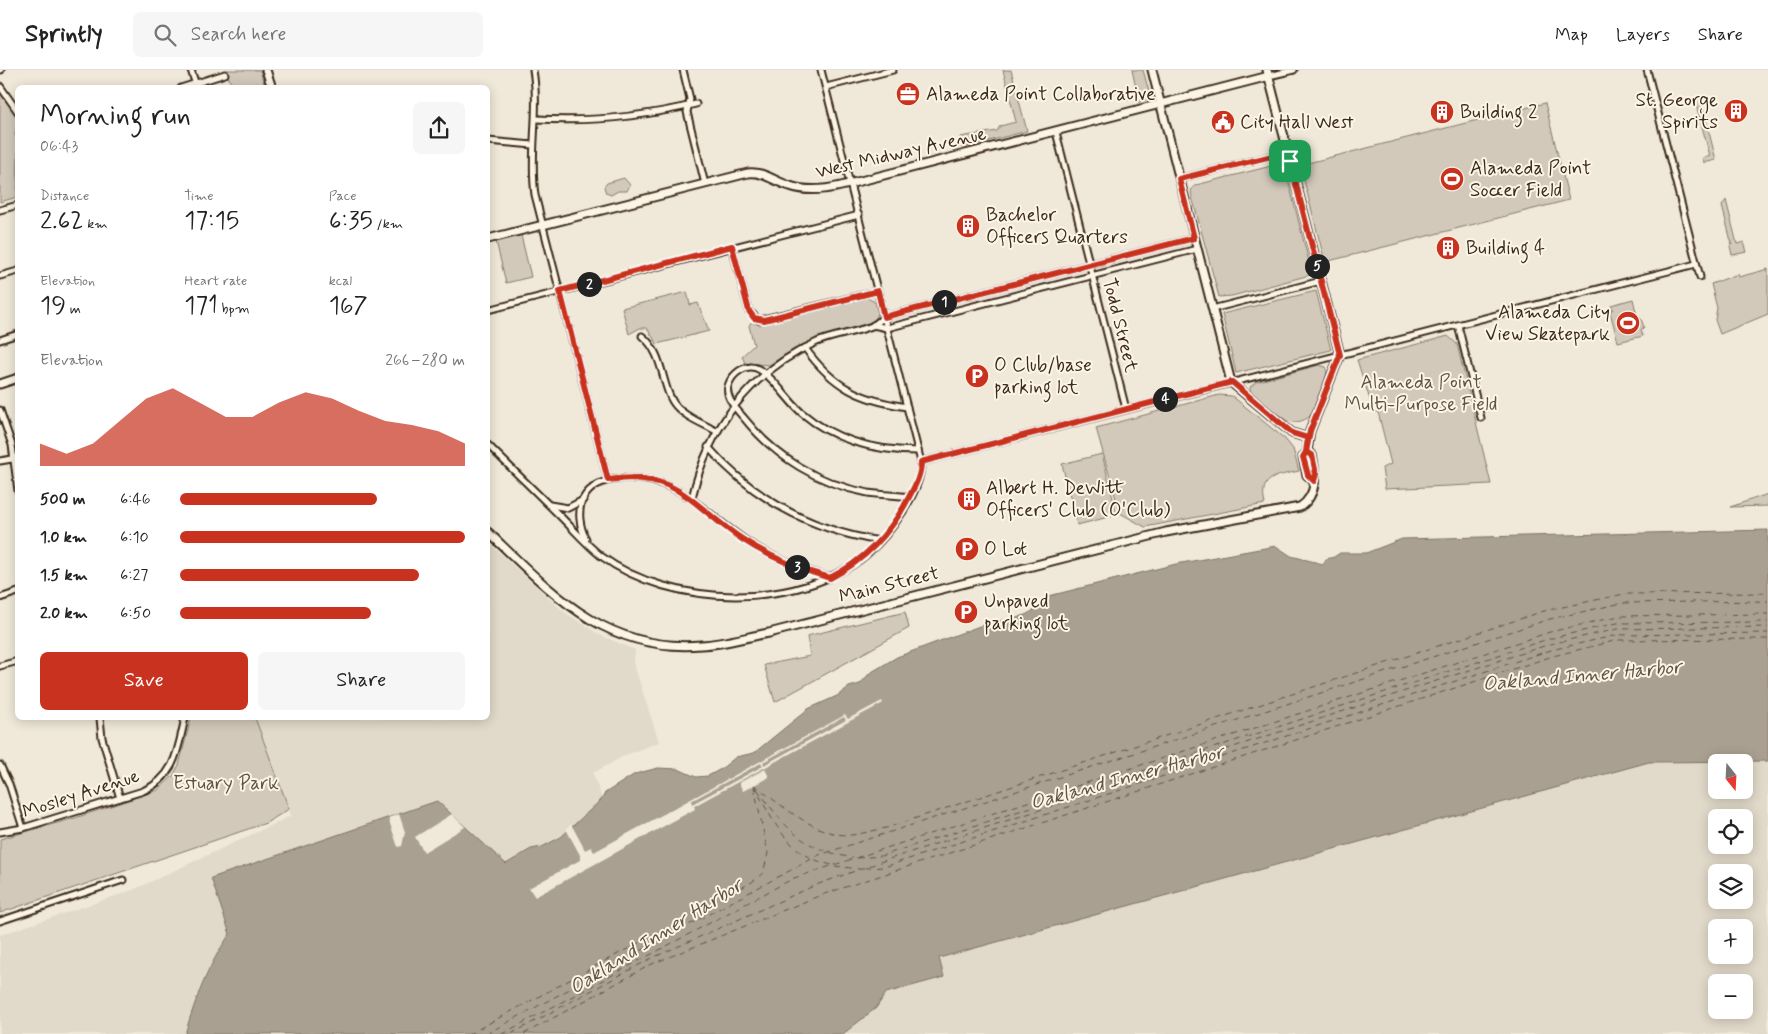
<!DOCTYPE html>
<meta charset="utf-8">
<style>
:root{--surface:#fff;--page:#f6f6f6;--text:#222;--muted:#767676;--line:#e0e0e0;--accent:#c8321e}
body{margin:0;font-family:Mynerve,sans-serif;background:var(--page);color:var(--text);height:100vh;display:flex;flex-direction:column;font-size:19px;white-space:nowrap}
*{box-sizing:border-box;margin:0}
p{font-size:16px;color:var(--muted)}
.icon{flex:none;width:28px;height:28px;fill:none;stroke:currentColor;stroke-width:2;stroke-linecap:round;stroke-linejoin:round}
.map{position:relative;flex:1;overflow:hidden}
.side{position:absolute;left:15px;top:15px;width:475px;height:635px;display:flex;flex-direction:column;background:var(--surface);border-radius:8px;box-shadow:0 2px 12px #0003}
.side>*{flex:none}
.needle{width:32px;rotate:162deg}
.fabs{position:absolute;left:1708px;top:684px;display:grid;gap:10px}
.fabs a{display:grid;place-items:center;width:45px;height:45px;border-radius:8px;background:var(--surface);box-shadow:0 2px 12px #0003;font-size:25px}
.pin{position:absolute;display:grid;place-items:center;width:42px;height:42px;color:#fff;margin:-21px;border-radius:10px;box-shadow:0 2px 8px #0006}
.km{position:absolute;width:25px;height:25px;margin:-12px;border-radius:50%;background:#222;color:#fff;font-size:14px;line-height:25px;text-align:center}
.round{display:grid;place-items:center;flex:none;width:52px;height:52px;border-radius:8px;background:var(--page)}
.head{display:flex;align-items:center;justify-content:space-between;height:85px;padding:0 25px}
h1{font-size:28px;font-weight:600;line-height:38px}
.metrics{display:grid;grid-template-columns:repeat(3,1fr);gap:8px;height:85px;padding:5px 25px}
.metrics div{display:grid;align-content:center}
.metrics b{font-size:25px;font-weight:600}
.metrics small{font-size:14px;font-weight:400}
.metrics p{font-size:14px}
.chart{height:140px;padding:10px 25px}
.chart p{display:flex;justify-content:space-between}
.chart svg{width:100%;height:90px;margin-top:5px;fill:var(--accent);opacity:.7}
.cta{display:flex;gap:10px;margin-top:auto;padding:10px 25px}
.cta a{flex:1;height:58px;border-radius:8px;background:var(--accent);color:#fff;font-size:20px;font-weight:600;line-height:58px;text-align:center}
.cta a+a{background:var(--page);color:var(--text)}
ul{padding:0 25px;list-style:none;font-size:16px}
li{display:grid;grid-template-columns:80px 60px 1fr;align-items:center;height:38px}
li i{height:12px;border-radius:6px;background:var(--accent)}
header{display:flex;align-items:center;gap:30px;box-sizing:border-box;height:70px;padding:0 25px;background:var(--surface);border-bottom:1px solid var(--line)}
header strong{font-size:24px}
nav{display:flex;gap:28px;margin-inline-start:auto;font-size:18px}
.search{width:350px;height:45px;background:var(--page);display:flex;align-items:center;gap:12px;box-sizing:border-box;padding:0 18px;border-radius:8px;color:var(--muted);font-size:19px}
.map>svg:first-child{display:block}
</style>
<header>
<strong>Sprintly</strong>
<div class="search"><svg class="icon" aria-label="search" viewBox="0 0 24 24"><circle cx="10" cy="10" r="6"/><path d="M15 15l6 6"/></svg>Search here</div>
<nav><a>Map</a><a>Layers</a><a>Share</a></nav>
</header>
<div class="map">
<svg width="1768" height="964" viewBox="0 0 1768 964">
<rect width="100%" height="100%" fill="#f0e9d9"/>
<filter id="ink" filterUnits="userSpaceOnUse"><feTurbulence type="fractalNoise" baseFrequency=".02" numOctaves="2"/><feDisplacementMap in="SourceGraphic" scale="10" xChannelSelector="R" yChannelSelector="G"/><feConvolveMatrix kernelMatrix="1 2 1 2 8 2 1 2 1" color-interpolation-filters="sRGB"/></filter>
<g filter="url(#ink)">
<g fill="#e1d9c9" fill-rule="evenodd">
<polygon points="488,472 564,542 600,565 635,580 634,595 659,672 626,685 593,703 602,729 561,767 542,777 531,779 506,794 437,731 338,765 230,864 208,899 197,924 185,964 0,964 0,865 133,820 291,746 255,648 488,648"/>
<path d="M1768,691V964H843L876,938L886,923L943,907L939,888L1649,692ZM1716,692H1744V720H1716ZM1716,748H1744V775H1716ZM1716,802H1744V830H1716ZM1716,858H1744V885H1716ZM1716,912H1744V940H1716Z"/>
</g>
<g fill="#d2c9ba" stroke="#867a6c">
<polygon points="226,0 260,0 265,17 232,17"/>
<polygon points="1003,0 1011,0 1027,61 962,78 960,67 997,61 1000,56 1016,52"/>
<polygon points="1132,0 1143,0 1150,25 1146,30 1137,33 1135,27 1125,30 1123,21 1136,18"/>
<polygon points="0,20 18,46 15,65 18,73 17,127 0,132"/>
<polygon points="1700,26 1716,90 1704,93 1703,88 1710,86 1695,31"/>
<polygon points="1545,33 1569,130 1325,192 1300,95"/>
<polygon points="1279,94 1285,98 1311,200 1310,205 1232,226 1219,227 1191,123 1192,118 1196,115"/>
<polygon points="624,108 630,115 627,121 618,121 611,125 606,123 604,117 607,113"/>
<polygon points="1726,130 1737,174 1744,172 1747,182 1732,185 1730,176 1732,175 1722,136"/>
<polygon points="520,161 531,207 506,213 495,167"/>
<polygon points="1768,199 1768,244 1720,264 1715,250 1717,238 1711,214 1738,204 1739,207"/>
<polygon points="1316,221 1331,280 1236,303 1222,244"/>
<polygon points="687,222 690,235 698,233 709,261 657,274 647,258 640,258 629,264 622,238"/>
<polygon points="867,228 875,232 878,243 875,251 818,269 794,279 769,295 745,293 742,286 754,275 749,256 751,252 760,255"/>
<polygon points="1633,229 1637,246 1641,249 1644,257 1641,260 1643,266 1618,272 1610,242 1613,239 1611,235"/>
<polygon points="1448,266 1457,274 1491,414 1385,419 1382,398 1391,394 1378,342 1374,342 1357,290"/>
<path d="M1319,295L1326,297C1330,304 1316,340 1310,346C1303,352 1295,353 1287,351L1251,325L1250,317L1256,312Z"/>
<path d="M1219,325L1232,326L1285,369L1293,379L1299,401C1278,406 1258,406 1265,434L1145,457L1120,443L1096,358Z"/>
<polygon points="1102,384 1117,445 1077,455 1062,394"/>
<polygon points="1768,424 1768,436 1730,437"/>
<polygon points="905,542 909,558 775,632 764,595 810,586 807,566"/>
<polygon points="191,648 255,648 289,739 266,753 0,843 0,769 75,748 158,720 173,706 179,695"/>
</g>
<path fill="#aaa091" stroke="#7e7163" d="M1768,460V691L1649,692L939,888L944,907L886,923L876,938L843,964H185C196,927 208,895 230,864L211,808L437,731L506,794L531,779L542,777L561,767L602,729L605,723L635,704L658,698L678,699L696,707L708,706L721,699L736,687L754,683L808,639L837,626L849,617L860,614L870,603L897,587L993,551C1018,550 1033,545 1049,526L1176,494L1276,476L1291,486L1323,494L1326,489L1334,487L1340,483H1366L1402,469Z"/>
<g fill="#f0e9d9" fill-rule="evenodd">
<path d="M882,631L883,633L694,736L695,739L535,827L529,818L580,790V785L566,759L571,754L585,780L591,777L594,782L845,645L848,649ZM844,647L846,650L764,695L763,692ZM761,693L763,696L692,734L691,731Z"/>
<polygon points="765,699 769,707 743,721 739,713"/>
<polygon points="399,744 405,762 402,776 398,777 388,748"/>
<polygon points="452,744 465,757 424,782 415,767"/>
</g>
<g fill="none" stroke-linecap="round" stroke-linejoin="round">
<g stroke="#625346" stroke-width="1" stroke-dasharray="6 5" stroke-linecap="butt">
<path d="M754,715C772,750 788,786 832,795"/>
<path d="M754,715C780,734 817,767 851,765C862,764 874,760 886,758L1544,541L1624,524L1768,523"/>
<path d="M757,719C788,761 801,778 853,788"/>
<polyline points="857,788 881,786 1548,569 1617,553 1768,552"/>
<polyline points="835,796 859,799"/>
<polyline points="865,798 884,797 1551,580 1618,565 1768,563"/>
<polyline points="469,964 752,812 763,804 768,783 754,717"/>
<polyline points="486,964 819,785 1550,549 1622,533 1768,531"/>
<polyline points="502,964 794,808 1550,562 1619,546 1768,544"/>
<polyline points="511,964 650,889 816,815 883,791 1550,574 1618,559 1768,557"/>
<polyline points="524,964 652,894 821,825 1553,586 1618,570 1768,569"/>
</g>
<g stroke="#3b2a1e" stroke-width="9">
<g id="street">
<polyline points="0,0 1,0"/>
<polyline points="191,0 197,18"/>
<path d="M533,0C540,42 529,83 535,125L608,410"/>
<polyline points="683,0 690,29 687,42 705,114"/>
<polyline points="1647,0 1700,207"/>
<polyline points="1269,6 1294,0"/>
<polyline points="0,16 18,42"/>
<polyline points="826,17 893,0"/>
<polyline points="181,18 225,4"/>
<path d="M536,49C591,52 643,47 696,34"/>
<polyline points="1056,62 1126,339"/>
<polyline points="488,71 533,75"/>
<polyline points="1179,109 1288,82"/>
<polyline points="0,140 18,135"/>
<polyline points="732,177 749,241 759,250 878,221"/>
<polyline points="0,206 18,201"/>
<polyline points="1212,239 1321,211"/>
<polyline points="488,240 859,145"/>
<polyline points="873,255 887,258 1197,179"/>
<polyline points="1458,255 1481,348"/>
<path d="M642,266C665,284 661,319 676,336C685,347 704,354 716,361"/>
<polyline points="0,270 18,264"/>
<path d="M805,278C833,317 860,330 907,337"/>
<polyline points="0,340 12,375 18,421"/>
<path d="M488,375C513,400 538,424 563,449C575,461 587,475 601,486C671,538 800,541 867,484C889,465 922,422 921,392L821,0"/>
<path d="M708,377C754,430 811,460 880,471"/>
<polyline points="0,391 18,388"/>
<polyline points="921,392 1696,194"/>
<path d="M910,427C896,425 882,425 868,423C819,414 775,387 744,348C737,340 725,328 728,316C731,306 740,298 750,297C766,295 788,332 802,343C835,371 875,381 918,381"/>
<path d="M692,428C708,358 750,302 817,272C834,265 854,263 872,256C876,254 880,250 884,247L1194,168"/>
<polyline points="550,435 568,438 583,430"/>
<path d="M586,469C580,458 577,441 583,429C590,416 604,410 618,409C680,402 708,449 756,477C779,491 804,500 830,508"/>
<polyline points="0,528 18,522"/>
<polyline points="0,596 18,591"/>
<polyline points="100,648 102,668 120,728"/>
<polyline points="0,695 9,714 23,758"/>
<path d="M0,762L23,758L143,721C176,707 178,678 185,648"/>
<polyline points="0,851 123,810"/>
</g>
</g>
<g stroke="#3b2a1e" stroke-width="11">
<g id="secondary">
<polyline points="266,0 272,18"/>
<polyline points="1152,0 1231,312 1292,363 1308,368"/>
<polyline points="1267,0 1340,285 1310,361 1307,382 1303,387 1307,405 1314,411"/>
<path d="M488,169L748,103C764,101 775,112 790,116C807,122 824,120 841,116L1269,6"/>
<polyline points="0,314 18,308"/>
<path d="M488,462C551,522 605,583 701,575C724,574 746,567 769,563L1166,462L1300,437C1318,425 1316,404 1312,385L1307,382"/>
</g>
</g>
<use href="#street" stroke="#fcf5e5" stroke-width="5"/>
<use href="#secondary" stroke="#fcf5e5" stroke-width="7"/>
</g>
</g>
<g fill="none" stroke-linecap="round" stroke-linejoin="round" filter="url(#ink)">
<g stroke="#fff" stroke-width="10">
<path id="route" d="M1290,91L1288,82L1179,109L1194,168L884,247L878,221L764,250L754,248L749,241L732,176L560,221L608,410C677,400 691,435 742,469C769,487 799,499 830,508C865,490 891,463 909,427C915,416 921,405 921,392L1232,312L1292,363L1308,368L1306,382L1312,385L1316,404L1314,411L1308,405L1303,387L1306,382L1310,361L1340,285L1290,91"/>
</g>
<use href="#route" stroke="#c8321e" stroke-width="6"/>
</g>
<defs>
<g id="office-disc" transform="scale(1.25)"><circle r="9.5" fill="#c8321e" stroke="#fcf5e5"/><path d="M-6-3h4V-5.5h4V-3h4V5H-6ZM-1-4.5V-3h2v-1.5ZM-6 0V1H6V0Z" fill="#fff"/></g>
<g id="building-disc" transform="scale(1.25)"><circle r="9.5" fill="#c8321e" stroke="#fcf5e5"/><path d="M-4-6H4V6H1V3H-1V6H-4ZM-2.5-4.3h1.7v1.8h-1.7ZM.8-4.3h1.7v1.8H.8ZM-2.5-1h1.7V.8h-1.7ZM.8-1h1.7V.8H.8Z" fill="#fff"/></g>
<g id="civic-disc" transform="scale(1.25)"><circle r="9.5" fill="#c8321e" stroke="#fcf5e5"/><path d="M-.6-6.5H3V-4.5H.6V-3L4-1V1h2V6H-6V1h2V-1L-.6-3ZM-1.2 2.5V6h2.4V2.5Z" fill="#fff"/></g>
<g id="stadium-disc" transform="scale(1.25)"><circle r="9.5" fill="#c8321e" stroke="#fcf5e5"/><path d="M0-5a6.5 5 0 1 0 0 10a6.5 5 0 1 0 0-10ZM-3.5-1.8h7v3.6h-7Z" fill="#fff"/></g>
<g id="parking-disc" transform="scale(1.25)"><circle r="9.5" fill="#c8321e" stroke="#fcf5e5"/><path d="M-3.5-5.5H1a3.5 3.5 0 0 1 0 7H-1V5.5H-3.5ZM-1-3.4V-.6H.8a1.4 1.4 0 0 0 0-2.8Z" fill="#fff"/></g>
</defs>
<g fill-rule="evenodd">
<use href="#office-disc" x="908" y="24"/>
<use href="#building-disc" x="1736" y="41"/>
<use href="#building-disc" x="1442" y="42"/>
<use href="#civic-disc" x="1223" y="52"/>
<use href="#stadium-disc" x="1452" y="109"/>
<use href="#building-disc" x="968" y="156"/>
<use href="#building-disc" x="1448" y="178"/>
<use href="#stadium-disc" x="1628" y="253"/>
<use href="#parking-disc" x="977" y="306"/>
<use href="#building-disc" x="969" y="429"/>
<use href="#parking-disc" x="967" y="479"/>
<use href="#parking-disc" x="966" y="542"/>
</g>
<g text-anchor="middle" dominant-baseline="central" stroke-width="4" stroke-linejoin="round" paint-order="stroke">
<g font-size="19" fill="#3b2a1e" stroke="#fcf5e5" text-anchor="start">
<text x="926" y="24">Alameda Point Collaborative</text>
<text x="1718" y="30" text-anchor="end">St. George<tspan x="1718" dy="22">Spirits</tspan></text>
<text x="1460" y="42">Building 2</text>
<text x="1240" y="52">City Hall West</text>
<text x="1470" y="98">Alameda Point<tspan x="1470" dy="22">Soccer Field</tspan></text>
<text x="986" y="145">Bachelor<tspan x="986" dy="22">Officers Quarters</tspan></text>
<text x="1466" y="178">Building 4</text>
<text x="1610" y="242" text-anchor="end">Alameda City<tspan x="1610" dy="22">View Skatepark</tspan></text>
<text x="994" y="295">O Club/base<tspan x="994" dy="22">parking lot</tspan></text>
<text x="986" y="418">Albert H. DeWitt<tspan x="986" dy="22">Officers' Club (O'Club)</tspan></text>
<text x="984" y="479">O Lot</text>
<text x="984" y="531">Unpaved<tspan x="984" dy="22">parking lot</tspan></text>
</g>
<g font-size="19" fill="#3b2a1e" stroke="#fcf5e5">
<text transform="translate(901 83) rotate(-13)">West Midway Avenue</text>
<text transform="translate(1120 255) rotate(76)">Todd Street</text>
<text transform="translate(889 515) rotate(-14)">Main Street</text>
<text transform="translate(81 724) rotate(-18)">Mosley Avenue</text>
</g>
<g font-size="19" fill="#615245" stroke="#fcf5e5">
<text x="1421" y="312">Alameda Point<tspan x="1421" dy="22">Multi-Purpose Field</tspan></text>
<text x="226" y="713">Estuary Park</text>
</g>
<g font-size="20" font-style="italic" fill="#625346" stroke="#fcf5e5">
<text transform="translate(1582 606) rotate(-5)">Oakland Inner Harbor</text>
<text transform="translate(1127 708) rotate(-15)">Oakland Inner Harbor</text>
<text transform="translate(656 867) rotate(-32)">Oakland Inner Harbor</text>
</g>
</g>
</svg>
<div class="fabs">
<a><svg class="needle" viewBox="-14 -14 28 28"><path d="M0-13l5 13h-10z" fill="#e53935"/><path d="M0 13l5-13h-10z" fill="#767676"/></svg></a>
<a><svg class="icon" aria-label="locate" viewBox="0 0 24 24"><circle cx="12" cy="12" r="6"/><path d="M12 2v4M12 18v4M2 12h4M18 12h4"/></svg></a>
<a><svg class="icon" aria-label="layers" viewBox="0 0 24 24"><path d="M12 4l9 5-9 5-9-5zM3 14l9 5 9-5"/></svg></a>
<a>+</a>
<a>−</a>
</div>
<div class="pin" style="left:1290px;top:91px;background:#1e9e55"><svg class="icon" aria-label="arrive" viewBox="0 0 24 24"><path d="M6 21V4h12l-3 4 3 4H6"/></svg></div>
<b class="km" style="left:944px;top:232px">1</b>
<b class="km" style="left:589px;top:214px">2</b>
<b class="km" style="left:797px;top:497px">3</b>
<b class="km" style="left:1165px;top:329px">4</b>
<b class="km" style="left:1317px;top:196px">5</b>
<section class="side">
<div class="head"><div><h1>Morning run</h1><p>06:43</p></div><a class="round"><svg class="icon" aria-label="share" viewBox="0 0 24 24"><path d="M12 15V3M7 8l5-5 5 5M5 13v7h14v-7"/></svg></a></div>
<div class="metrics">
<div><p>Distance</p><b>2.62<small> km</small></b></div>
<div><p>Time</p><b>17:15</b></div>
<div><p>Pace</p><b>6:35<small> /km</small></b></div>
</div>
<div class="metrics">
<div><p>Elevation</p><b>19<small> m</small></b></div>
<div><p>Heart rate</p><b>171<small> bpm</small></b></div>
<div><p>kcal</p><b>167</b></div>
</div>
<div class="chart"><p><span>Elevation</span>266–280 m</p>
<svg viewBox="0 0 160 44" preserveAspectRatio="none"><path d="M0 44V33L10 38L20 33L30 22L40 11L50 6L60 13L70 20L80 20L90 13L100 8L110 11L120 17L130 22L140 24L150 27L160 33V44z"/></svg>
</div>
<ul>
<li><b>500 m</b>6:46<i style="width:69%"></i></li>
<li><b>1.0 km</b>6:10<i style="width:100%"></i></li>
<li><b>1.5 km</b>6:27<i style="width:84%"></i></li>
<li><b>2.0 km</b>6:50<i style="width:67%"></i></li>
</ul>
<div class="cta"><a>Save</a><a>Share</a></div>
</section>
</div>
